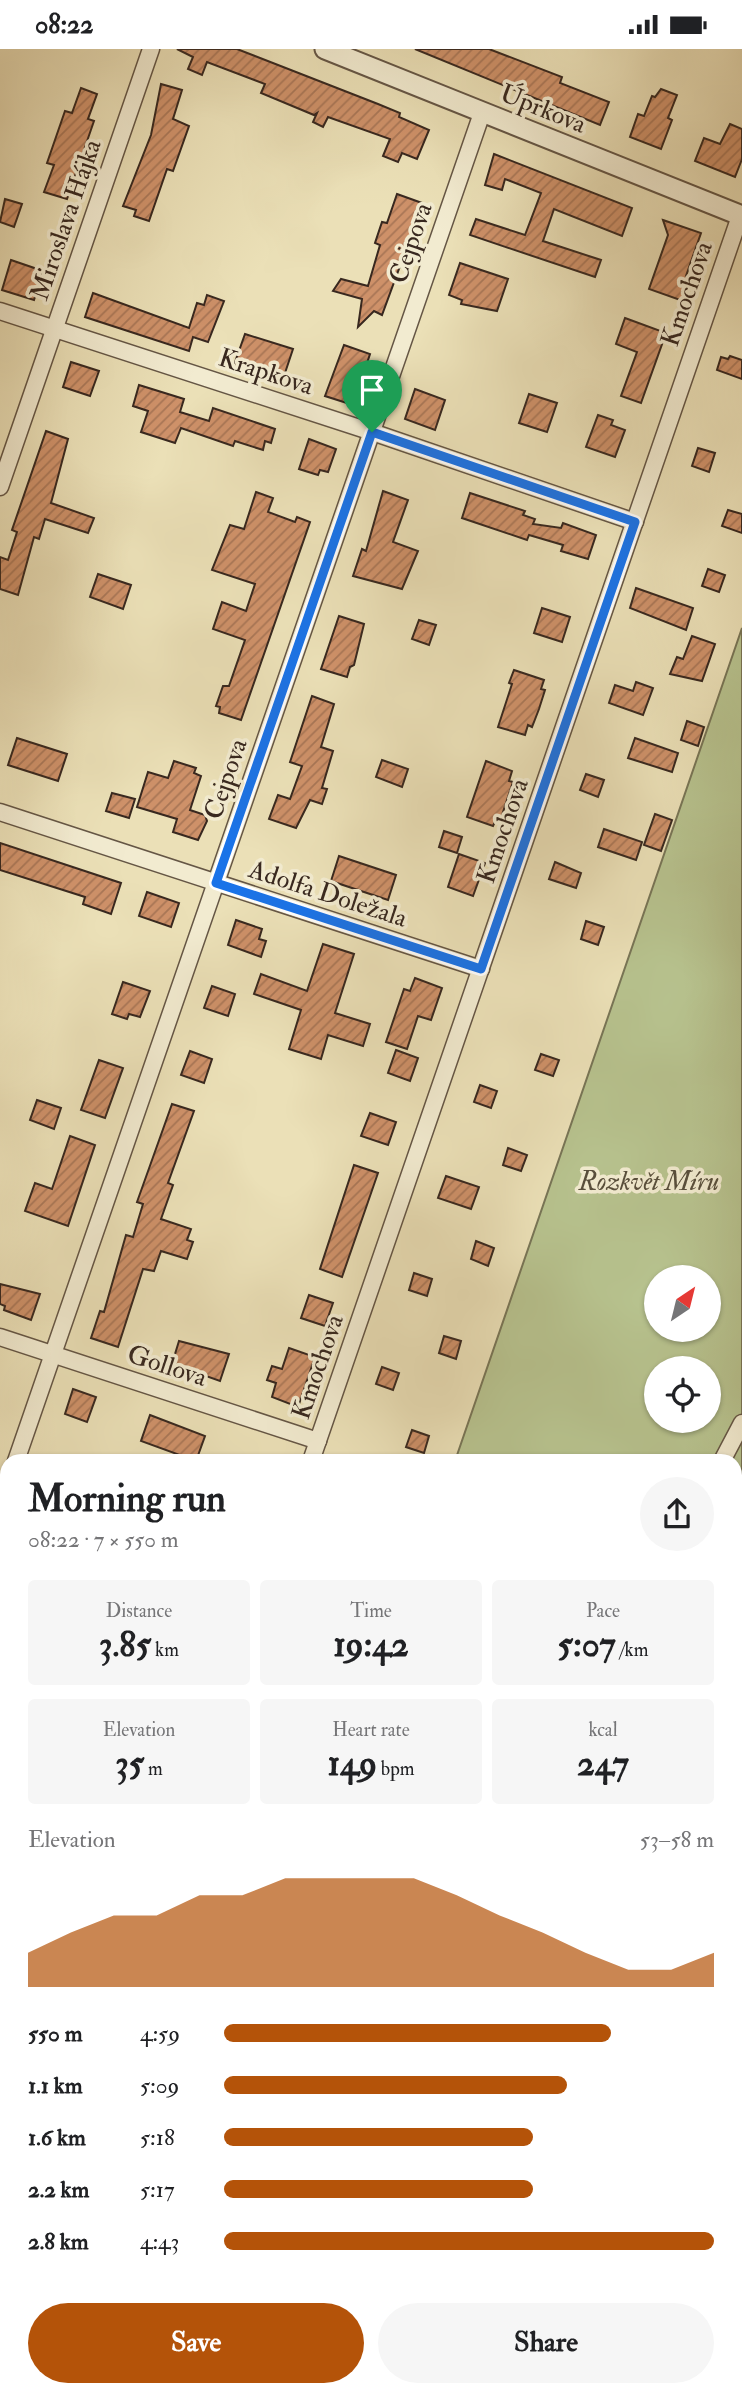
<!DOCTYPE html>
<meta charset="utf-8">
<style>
:root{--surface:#fff;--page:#f6f6f6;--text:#202124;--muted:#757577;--accent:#b45309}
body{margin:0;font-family:"IM FELL Double Pica",serif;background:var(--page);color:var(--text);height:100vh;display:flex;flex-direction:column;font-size:26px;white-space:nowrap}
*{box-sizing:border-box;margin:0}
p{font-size:23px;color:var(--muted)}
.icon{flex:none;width:38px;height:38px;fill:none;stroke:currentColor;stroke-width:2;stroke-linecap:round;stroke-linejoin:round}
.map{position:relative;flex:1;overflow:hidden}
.drawer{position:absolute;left:0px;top:1405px;width:742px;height:943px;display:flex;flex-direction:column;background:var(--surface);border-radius:21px 21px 0 0;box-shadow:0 2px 5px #0004}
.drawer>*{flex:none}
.needle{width:46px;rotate:35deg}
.fabs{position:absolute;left:644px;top:1216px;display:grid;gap:14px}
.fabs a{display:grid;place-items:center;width:77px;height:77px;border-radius:50%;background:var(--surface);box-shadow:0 2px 5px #0004;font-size:35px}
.pin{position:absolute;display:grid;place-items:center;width:60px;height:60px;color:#fff;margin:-72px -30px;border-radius:50% 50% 50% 0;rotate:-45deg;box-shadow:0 0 7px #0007}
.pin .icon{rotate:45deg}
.round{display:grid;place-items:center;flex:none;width:74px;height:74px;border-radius:37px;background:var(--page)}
.headline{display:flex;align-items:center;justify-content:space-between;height:119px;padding:0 28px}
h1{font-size:38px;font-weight:700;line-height:52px}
.figures{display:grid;grid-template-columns:repeat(3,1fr);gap:10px;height:119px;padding:7px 28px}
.figures div{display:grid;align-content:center;border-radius:7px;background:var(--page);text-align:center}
.figures b{font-size:35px;font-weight:700}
.figures small{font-size:19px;font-weight:400}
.figures p{font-size:19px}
.chart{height:196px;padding:14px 28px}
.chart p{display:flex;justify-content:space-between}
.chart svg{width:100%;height:126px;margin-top:7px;fill:var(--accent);opacity:.7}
.primary-button{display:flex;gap:14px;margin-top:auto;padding:14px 28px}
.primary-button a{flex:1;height:80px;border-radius:42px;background:var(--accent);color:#fff;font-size:28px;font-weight:700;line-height:80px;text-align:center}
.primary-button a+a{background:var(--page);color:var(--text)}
ul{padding:0 28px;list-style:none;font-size:23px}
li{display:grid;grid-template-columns:112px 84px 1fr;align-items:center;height:52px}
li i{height:18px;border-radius:9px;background:var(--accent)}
.status{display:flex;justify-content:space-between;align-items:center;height:49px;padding:0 35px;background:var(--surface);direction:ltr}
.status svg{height:19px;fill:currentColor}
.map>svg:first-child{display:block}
</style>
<div class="status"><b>08:22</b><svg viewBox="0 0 49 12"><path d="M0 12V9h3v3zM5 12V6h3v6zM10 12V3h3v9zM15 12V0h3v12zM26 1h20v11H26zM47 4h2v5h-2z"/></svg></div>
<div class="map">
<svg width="742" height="2347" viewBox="0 0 742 2347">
<defs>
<pattern id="building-hatch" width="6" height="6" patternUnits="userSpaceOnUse" patternTransform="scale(1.75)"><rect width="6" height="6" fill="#ce9169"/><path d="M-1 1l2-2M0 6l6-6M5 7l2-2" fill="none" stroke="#a87656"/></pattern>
</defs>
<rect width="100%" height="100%" fill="#ebe0b7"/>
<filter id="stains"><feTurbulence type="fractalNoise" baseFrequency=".00286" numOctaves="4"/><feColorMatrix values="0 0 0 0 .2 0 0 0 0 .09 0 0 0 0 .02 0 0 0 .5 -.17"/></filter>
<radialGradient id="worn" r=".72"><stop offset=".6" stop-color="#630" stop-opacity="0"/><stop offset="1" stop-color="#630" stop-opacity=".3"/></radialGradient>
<path fill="#b7c28e" stroke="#787556" stroke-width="2" fill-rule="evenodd" d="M742,579V1996L735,1992V1412H455ZM656,1228H709V1281H656ZM656,1320H709V1372H656Z"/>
<g fill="url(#building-hatch)" stroke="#38281f" stroke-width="2">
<polygon points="177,0 237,0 378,55 400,64 399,68 429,81 417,110 402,104 398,113 383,107 390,90 328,68 323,78 313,73 317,64 314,66 261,44 265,35 207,13 202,26 188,20 193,8"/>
<polygon points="415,0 489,0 562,28 560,34 609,53 600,76"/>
<polygon points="161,35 182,41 173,70 189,77 173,122 167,120 149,172 134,167 136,161 123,157 151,86"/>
<polygon points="81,39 97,45 88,70 94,72 67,150 44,143 54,116 47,114 65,62 72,64"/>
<polygon points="661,40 677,46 668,69 672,71 661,100 630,88 638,65 644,67 652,47 655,48"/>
<polygon points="730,75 742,80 742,110 735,128 695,112 704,89 720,95"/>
<polygon points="494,105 632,159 622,187 554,160 543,192 601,211 595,228 470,186 476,170 525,186 541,144 505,130 502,141 485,136"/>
<polygon points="397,145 422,154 421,160 382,266 374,262 358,278 362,250 333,242 341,230 368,237 380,196 375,194 382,173 387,174"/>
<polygon points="5,150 22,155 14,178 0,173"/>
<polygon points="663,171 701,184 686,227 691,229 683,252 649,240 668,186"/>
<polygon points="11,211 43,222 34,251 2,241"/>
<polygon points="460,214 508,230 497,262 461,255 462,251 449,246"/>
<polygon points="93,244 189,279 197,254 204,256 207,246 224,252 208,293 193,288 189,302 85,268"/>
<polygon points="625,269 666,284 641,354 621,347 637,303 616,295"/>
<polygon points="245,285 293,300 282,333 234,316"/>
<polygon points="344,296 370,305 353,356 325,347"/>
<polygon points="730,307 742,311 742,330 717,321 721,308 728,310"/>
<polygon points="71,313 99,322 90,347 63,338"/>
<polygon points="139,336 184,350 180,363 209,372 213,359 275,380 271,394 265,392 263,401 235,392 233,397 181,379 175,394 141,383 148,362 133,357"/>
<polygon points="415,340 445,351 435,381 405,370"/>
<polygon points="529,345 557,354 547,383 519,374"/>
<polygon points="598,366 613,371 611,376 625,381 615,408 586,398"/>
<polygon points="46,382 68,390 51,454 94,469 88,484 45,470 39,490 34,488 18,546 0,540 0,508 8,511 17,483 12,481"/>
<polygon points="309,390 336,400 328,423 320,421 318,426 299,420"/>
<polygon points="698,399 715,404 709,423 692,417"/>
<polygon points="383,442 408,451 393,493 418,502 402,540 353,527 362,500 366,502"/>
<polygon points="256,443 273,449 268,463 295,473 297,468 310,473 241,671 219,664 220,658 216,657 223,637 229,637 245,591 213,580 222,553 246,562 255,535 212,521 230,476 244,480"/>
<polygon points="470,444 525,462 523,466 535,470 533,475 561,479 563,474 596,486 588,510 561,502 563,496 529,486 527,491 462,469"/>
<polygon points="728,461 742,465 742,484 722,477"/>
<polygon points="708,520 725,526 719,543 702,537"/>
<polygon points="98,525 131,536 123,560 90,548"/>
<polygon points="636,539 693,559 686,581 630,559"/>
<polygon points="542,559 570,568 562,593 534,584"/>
<polygon points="339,567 364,575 354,616 350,618 347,628 321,620"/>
<polygon points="419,571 436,576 429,596 412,590"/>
<polygon points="692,587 715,595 702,632 670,625 677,608 683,610"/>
<polygon points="514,621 544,631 541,640 545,641 539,660 532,678 528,676 525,686 498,678 512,635 509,634"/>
<polygon points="636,633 653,639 643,666 609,654 615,636 633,642"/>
<polygon points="312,647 334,655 321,698 333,702 322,739 327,740 322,755 310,751 296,779 269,770 278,746 290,750 302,717 290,713"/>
<polygon points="687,672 704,678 698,697 681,691"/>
<polygon points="17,689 67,705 58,732 8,716"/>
<polygon points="635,689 678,704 672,723 628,709"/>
<polygon points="382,711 408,720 402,738 376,728"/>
<polygon points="174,712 196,719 194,724 201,727 190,761 205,766 207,772 198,791 173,783 177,770 137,758 148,723 168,729"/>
<polygon points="486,712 512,722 509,732 513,733 501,769 497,768 493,777 467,768"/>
<polygon points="586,725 604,731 598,748 580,741"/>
<polygon points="112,744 135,750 129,769 106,762"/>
<polygon points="655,765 672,771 661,802 644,796"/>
<polygon points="604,780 642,793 636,811 598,798"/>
<polygon points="444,782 462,788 457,804 439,798"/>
<polygon points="0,794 121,834 111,865 83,855 85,848 0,821"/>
<polygon points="459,805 485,814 473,847 448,838"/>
<polygon points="339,807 396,826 388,851 331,832"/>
<polygon points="555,813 581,824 576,839 549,830"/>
<polygon points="147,843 179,854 171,878 139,867"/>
<polygon points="236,871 262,880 259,890 266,892 261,908 228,896"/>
<polygon points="586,872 604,878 598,896 581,890"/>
<polygon points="323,895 354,905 335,964 370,975 363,997 328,986 321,1010 289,1000 301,961 254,945 261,925 307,942"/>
<polygon points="415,929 442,939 431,971 418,967 407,1000 386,993 404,940 410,942"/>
<polygon points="123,933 150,942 140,968 129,965 127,970 112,965"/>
<polygon points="212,937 235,945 228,967 204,959"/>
<polygon points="396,1001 418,1009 410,1032 388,1024"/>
<polygon points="190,1002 212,1010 204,1034 181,1026"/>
<polygon points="541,1005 559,1011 553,1027 535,1021"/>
<polygon points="99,1011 123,1019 105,1069 81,1061"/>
<polygon points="480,1036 497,1042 491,1059 474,1053"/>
<polygon points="37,1051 61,1059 54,1080 30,1071"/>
<polygon points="172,1055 194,1062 168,1134 173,1136 161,1170 191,1180 187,1191 193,1193 187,1210 161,1202 154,1222 143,1220 118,1298 91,1289 100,1262 104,1263 126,1186 133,1188 143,1155 137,1153"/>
<polygon points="370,1064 396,1073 388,1096 361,1087"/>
<polygon points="70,1087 95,1096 68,1177 25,1162 35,1134 52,1140"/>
<polygon points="508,1099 527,1106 521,1122 503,1116"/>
<polygon points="354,1116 378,1124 342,1228 320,1220"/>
<polygon points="446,1127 479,1138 471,1160 438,1149"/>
<polygon points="476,1192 494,1199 488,1217 471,1210"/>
<polygon points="414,1224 432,1230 427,1247 409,1241"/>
<polygon points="0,1235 40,1245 31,1271 4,1261 5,1257 0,1255"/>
<polygon points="309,1246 333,1254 325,1277 301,1269"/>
<polygon points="444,1287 461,1292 456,1310 439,1304"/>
<polygon points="179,1292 229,1305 220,1332 172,1315"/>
<polygon points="289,1299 315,1308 298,1358 272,1348 276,1334 267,1331 272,1317 282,1320"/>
<polygon points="382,1318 399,1324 393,1341 376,1335"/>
<polygon points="73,1340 96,1348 87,1373 65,1365"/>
<polygon points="150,1366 205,1387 196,1412 141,1392"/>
<polygon points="412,1381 429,1387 424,1404 406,1398"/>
</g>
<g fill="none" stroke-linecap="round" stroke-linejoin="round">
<g stroke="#655645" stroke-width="11">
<polyline id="service" points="735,2167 742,2171"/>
</g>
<g stroke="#655645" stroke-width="19">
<g id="minor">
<polyline points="0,262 372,383 635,473"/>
<polyline points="0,438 151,0"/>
<polyline points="0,763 481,920"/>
<polyline points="0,1288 318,1392"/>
<polyline points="16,1412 482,64"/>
<polyline points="311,1412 740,167"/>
<polyline points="722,1412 742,1374"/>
<polyline points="0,1460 7,1440"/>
<polyline points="0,1672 7,1674"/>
<polyline points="0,2049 7,2055"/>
<polyline points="337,2342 344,2347"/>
</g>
</g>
<g stroke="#655645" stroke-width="23">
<polyline id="tertiary" points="325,0 742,167"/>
</g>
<use href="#service" stroke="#f2ebd0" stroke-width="8"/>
<use href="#minor" stroke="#f2ebd0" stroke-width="16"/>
<use href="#tertiary" stroke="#f2ebd0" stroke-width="19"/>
</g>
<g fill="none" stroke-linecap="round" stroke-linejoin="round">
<g stroke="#fff" stroke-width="14">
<polygon id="route" points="372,383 635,473 481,920 216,834"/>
</g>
<use href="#route" stroke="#1a73e8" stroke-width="9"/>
</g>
<g text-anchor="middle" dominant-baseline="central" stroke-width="7" stroke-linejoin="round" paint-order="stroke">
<g font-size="26" fill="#38281f" stroke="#f2ebd0">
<text transform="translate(543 60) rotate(22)">Úprkova</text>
<text transform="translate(66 171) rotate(-71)">Miroslava Hájka</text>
<text transform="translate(411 194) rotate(-71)">Cejpova</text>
<text transform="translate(687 245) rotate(-71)">Kmochova</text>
<text transform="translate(266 323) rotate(18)">Krapkova</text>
<text transform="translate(226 730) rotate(-71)">Cejpova</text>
<text transform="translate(503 782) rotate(-71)">Kmochova</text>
<text transform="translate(328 845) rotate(18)">Adolfa Doležala</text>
<text transform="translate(167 1317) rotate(18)">Gollova</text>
<text transform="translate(318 1318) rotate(-71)">Kmochova</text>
</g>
<g font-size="26" font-style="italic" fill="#584e3b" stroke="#f2ebd0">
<text x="649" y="1133">Rozkvět Míru</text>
</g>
</g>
<rect width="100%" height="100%" filter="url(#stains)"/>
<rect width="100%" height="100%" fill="url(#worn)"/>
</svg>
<div class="fabs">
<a><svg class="needle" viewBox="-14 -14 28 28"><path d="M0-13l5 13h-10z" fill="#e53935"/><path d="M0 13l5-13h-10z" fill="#757577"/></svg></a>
<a><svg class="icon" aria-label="locate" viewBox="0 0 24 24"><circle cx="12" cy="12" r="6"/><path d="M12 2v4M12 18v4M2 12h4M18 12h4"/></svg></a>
</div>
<div class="pin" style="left:372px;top:383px;background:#1e9e55"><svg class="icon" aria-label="arrive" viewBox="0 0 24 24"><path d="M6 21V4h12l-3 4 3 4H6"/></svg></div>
<section class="drawer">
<div class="headline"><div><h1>Morning run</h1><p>08:22 · 7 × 550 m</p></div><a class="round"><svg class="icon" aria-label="share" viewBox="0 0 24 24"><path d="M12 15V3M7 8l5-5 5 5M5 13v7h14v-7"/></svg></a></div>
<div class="figures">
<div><p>Distance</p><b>3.85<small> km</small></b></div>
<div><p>Time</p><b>19:42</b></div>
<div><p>Pace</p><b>5:07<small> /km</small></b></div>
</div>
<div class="figures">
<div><p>Elevation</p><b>35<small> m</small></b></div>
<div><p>Heart rate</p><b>149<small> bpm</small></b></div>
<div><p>kcal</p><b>247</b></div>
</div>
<div class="chart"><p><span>Elevation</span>53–58 m</p>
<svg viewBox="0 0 160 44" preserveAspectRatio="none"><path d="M0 44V32L10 25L20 19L30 19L40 12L50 12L60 6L70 6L80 6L90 6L100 12L110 19L120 25L130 32L140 38L150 38L160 32V44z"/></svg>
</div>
<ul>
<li><b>550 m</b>4:59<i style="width:79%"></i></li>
<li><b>1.1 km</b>5:09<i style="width:70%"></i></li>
<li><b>1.6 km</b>5:18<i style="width:63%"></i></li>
<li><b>2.2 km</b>5:17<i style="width:63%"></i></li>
<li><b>2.8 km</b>4:43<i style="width:100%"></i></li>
</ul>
<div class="primary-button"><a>Save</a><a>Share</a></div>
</section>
</div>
